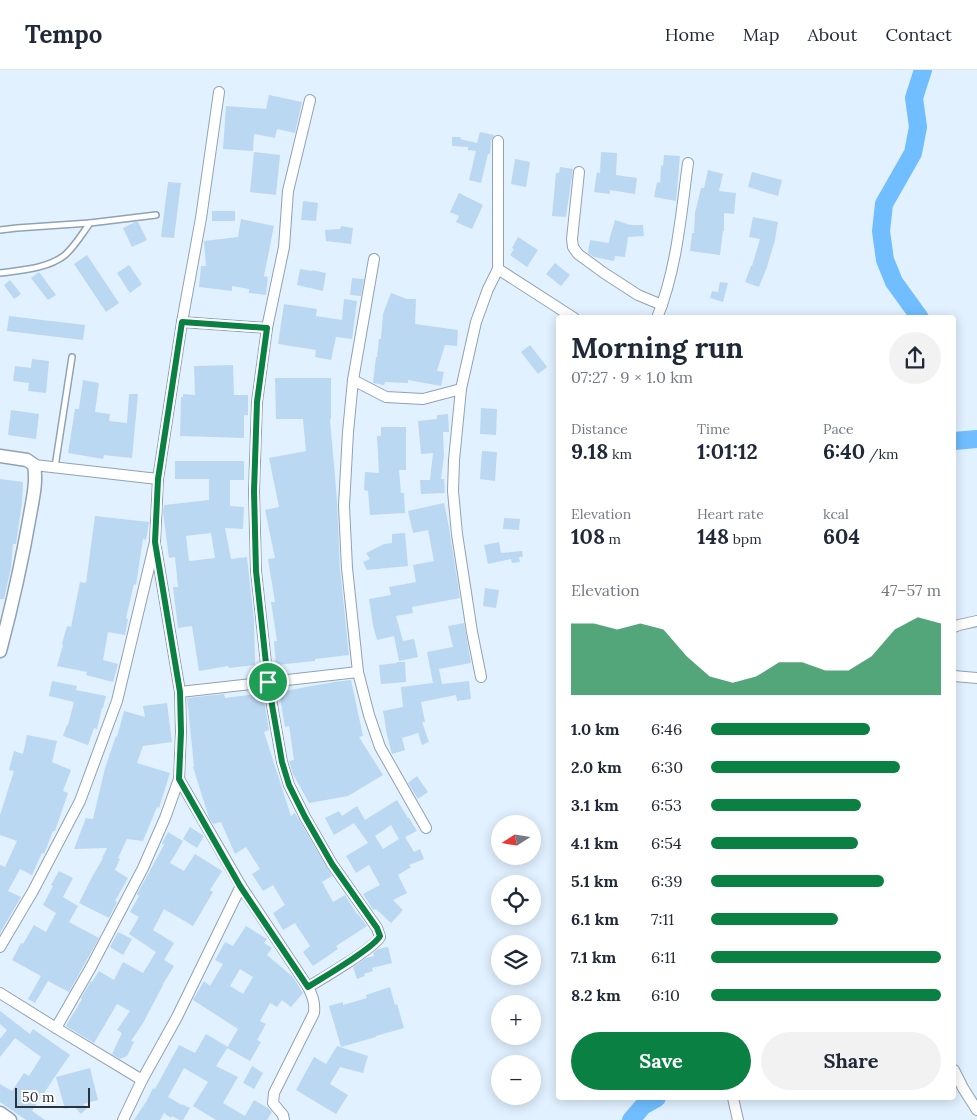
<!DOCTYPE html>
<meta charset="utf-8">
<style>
:root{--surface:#fff;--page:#f2f2f3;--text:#1f2937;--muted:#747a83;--line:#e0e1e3;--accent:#0b8043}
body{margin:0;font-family:Lora,serif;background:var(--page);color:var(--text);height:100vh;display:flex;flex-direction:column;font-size:19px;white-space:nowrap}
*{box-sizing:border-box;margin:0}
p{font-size:16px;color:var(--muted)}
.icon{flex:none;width:28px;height:28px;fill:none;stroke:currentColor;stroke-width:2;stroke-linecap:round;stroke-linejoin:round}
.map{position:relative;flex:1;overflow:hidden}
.side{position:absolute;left:556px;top:245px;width:400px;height:785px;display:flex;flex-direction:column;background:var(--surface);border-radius:5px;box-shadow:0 2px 12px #0003}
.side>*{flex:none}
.needle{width:32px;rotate:258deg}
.tools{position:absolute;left:491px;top:745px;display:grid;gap:10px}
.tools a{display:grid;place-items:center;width:50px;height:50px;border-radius:50%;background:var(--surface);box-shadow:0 2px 12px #0003;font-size:25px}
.scale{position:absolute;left:15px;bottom:12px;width:75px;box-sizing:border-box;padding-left:5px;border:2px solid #2b3239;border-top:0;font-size:14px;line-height:18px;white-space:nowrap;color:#2b3239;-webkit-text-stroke:4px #fbfbfb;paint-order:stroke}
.pin{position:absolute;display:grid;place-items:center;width:42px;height:42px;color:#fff;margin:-21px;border:2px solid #fff;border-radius:50%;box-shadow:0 1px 5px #0007}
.round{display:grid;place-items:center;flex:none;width:52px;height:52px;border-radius:26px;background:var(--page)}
.summary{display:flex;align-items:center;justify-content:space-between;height:85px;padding:0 15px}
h1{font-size:28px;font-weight:700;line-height:38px}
.stats{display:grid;grid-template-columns:repeat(3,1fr);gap:8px;height:85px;padding:5px 15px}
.stats div{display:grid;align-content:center}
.stats b{font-size:21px;font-weight:700}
.stats small{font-size:14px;font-weight:400}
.stats p{font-size:14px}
.chart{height:140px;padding:10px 15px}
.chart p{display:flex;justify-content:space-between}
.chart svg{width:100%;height:90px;margin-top:5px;fill:var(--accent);opacity:.7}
.primary-button{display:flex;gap:10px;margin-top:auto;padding:10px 15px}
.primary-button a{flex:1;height:58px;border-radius:30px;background:var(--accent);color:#fff;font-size:20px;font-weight:700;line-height:58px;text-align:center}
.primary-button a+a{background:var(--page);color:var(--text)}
ul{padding:0 15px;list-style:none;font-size:16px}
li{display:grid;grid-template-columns:80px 60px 1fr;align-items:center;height:38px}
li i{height:12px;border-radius:6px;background:var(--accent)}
header{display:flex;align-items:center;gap:30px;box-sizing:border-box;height:70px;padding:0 25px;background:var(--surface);border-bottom:1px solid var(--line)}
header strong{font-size:24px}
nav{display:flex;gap:28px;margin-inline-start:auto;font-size:18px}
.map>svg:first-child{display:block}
</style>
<header>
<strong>Tempo</strong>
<nav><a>Home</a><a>Map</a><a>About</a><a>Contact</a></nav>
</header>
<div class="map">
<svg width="977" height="1050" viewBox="0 0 977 1050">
<rect width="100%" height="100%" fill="#e1f1ff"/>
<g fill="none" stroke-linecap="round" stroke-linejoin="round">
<g stroke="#70bdff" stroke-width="18">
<polyline points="920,248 894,212 885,190 881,161 884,134 913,83 918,57 914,28 923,0"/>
<polyline points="954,371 977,369"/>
<polyline points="631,1050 643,1036 657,1028"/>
</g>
</g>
<g fill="#bbd8f3" fill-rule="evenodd">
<polygon points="269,25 302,32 295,63 277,59 275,68 254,64 253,81 223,79 226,36 266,39"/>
<polygon points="480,62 494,65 491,71 490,84 488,84 481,113 469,110 476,81 468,80 468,77 452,76 452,67 461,67 460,69 477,73"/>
<polygon points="254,82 280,85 276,125 250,122"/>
<polygon points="601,82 617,83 616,105 637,108 635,124 610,120 610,124 594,122 597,102 600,103"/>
<polygon points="664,85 680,86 676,131 654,127 657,112 660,113 661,95 663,96"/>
<polygon points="515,89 530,92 526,117 511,114"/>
<polygon points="560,97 573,99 566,147 552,146 556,103 559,103"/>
<polygon points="708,100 723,104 719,121 736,123 734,144 724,143 724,161 723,161 720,185 690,181 692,163 694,163 695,143 701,118 704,118"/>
<polygon points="752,102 782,110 778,126 748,117"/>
<polygon points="168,112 181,113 174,168 161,167"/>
<polygon points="459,123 483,135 472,159 456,152 459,146 450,142"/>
<polygon points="303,131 318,133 316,151 301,150"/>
<rect x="212" y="141" width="23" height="10"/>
<polygon points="753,147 778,152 775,170 767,197 759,217 745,212 751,196 752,196 760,169 749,167"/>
<polygon points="241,149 274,156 264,206 268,207 266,225 249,223 249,219 232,216 232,221 199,217 201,196 206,196 204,171 238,167"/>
<polygon points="615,150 630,155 643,155 644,166 628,167 625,187 615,186 614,191 594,187 588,183 590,170 609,173 610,167"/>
<polygon points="135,152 138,152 147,170 132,177 123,158"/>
<polygon points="341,156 353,158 351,174 326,171 325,160 340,159"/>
<polygon points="518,167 538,180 527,197 510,185 514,179 512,178"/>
<polygon points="87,185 119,233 106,242 74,194"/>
<polygon points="555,193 570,205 561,216 546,204"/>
<polygon points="129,195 142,214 130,223 117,203"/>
<polygon points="300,199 312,201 312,200 326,203 323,221 297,215"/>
<polygon points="39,202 56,225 48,230 31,208"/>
<polygon points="352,208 364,209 361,226 350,225"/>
<polygon points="10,210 21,224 14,229 4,215"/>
<polygon points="720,212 728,213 723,232 710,228 712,221 718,222"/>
<polygon points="391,223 407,229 416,229 415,254 458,260 457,276 445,275 437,301 444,302 441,316 408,310 408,313 385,312 384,315 373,313 376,287 377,287 379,269 381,269 383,244"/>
<polygon points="344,229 357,231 352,269 336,267 331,290 315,287 316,280 278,274 284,234 317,239 316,246 342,250"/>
<polygon points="9,246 85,255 83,270 7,261"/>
<polygon points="530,275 547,297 538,304 521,282"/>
<polygon points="32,289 49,291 46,323 28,321 29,313 13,311 15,296 31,298"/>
<polygon points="233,295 234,325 248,325 248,345 244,345 244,368 180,366 181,327 183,327 183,324 195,325 194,296"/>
<polygon points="275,308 331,308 331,349 330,349 337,430 340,499 349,585 315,589 315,591 276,595 274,571 277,571 271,532 275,532 268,489 275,488 265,440 279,437 269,388 306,381 303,349 276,349"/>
<polygon points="83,310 99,313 95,342 110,344 109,351 127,353 129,324 138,324 132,388 104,385 103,389 68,383 75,339 79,339"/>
<polygon points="481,338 497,339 496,365 480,364"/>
<polygon points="11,340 39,344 36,369 8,365"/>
<polygon points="448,344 449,362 443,362 444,386 441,409 444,409 445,423 421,424 420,410 430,410 433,383 421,384 418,351 437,349 437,345"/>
<polygon points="381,357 406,357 406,400 399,400 401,423 404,423 405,443 370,445 368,421 364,420 365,402 379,403 377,366 381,366"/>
<polygon points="482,381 497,382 495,411 480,409"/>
<path d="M175,391H244V410H230V436L244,437L243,459L225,458L231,489L247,487L254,550L255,595L229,598L228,596L199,601L192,556L178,558L173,517H178L175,487L169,488L163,442L164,435L209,430V409H175ZM211,463L215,488L189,491L186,466Z"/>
<polygon points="0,409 23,412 22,433 16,474 13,474 11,498 4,529 0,529"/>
<polygon points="444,433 449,457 460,528 412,537 413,543 396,546 403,571 414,569 418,587 399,591 394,566 377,570 373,555 369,529 391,525 389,517 416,512 413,495 434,491 428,460 413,463 408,441"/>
<polygon points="95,446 149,452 146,470 143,469 136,515 134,514 126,548 128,549 125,565 108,562 103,590 118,594 113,612 86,605 87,602 57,596 63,575 62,574 67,556 71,557 80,512 86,513"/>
<polygon points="504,448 520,449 519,460 503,459"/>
<polygon points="405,463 408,496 367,500 363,492 370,489 366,483 384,474 392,473 392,464"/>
<polygon points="499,472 501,483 522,481 523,487 519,487 520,492 512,493 511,489 488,494 484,475"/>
<polygon points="485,518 499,520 496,538 483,536"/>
<polygon points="464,553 471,593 439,599 442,614 469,611 471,629 457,631 456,625 421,632 425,652 422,652 429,672 422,675 418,663 402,668 405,680 392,684 387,665 383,641 403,637 401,617 433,613 427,582 453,577 448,556"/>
<polygon points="397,592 405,592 406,612 381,614 379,595 397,593"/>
<polygon points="351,610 363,666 359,667 383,705 348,726 309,733 293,704 289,691 294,690 289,656 285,657 279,622 334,612"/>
<polygon points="52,611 77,616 76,620 106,626 103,638 102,638 97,659 94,658 88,675 63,666 67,655 68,655 74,632 49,626"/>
<polygon points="263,623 269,660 264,662 291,746 295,743 332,806 322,812 333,832 345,825 357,844 358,844 367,856 336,876 338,879 313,896 303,882 310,876 295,853 283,860 273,843 285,835 273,815 263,821 252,804 260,799 246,777 235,784 221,752 213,754 209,748 193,697 194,696 187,628 224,624 225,628"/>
<polygon points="167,633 172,672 143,676 137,693 170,703 159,738 157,737 143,771 127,769 118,788 120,789 115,800 128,808 115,831 117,832 109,848 79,833 91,809 103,788 102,788 107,778 74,779 86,748 93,749 105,698 116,666 117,667 124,641 145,647 143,636"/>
<polygon points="27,665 57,671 52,692 71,700 63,721 68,723 55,761 53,761 44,784 42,783 32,805 20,799 8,821 21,827 0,863 0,795 5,797 17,771 0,765 0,745 14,701 9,700 14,681 23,684"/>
<polygon points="417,706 428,722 418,729 408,713"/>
<path d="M397,730L408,748H409L417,761L405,767L414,782L420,779L424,789L409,795L411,797L398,805L407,823L393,830L403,840L391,853L376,839L373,840L363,824L380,815L369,795L356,803L346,786L368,773L354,753L334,765L325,748L339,741L342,746L357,736L365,750ZM391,755L399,769L383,779L375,766Z"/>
<polygon points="190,757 204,766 197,778 183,769"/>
<polygon points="168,762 183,771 170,793 184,801 195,784 222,801 210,820 213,822 193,856 164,839 153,860 174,873 164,890 174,896 163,914 163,915 143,953 131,971 134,972 127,986 120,989 112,984 122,963 117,960 130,941 117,934 94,973 66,956 82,929 81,928 91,911 92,912 99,901 114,910 123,892 143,903 156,882 129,864 139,847 130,842 139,826 137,824 164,775 162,773"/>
<polygon points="59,801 73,808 63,827 78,836 69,852 99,868 69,922 48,911 35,933 28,929 41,906 12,890 21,873 23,874 34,855 46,862 56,843 43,835 53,816 51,815"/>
<path d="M246,856L267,869L264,873L272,878L267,885L293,907L303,923L291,937L282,930L277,937L270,933L260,951L266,954L257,970L261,972L250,991L227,978L238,959L193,930L204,911L210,916L223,894L215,890L225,872L233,876ZM240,899L253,907L243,924L230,916Z"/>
<polygon points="118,862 132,869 123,885 110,877"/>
<polygon points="388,877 392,893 372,898 373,901 364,904 365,906 357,909 353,897 366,888 374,886 373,883 378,879"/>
<polygon points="390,917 395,935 397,934 404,958 376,966 376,967 341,977 329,936 343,932 343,935 367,928 366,925"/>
<polygon points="0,941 30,964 33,959 70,985 56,1005 32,1041 45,1050 26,1050 0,1032 0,1014 12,1021 24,1003 29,1006 41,987 15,968 0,987 0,969 7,960 0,954"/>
<polygon points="206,964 228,977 216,996 238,1007 223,1033 245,1046 254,1030 268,1038 272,1042 267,1050 216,1050 193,1036 208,1012 184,998 168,1027 182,1035 182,1034 190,1038 183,1050 180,1050 172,1046 171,1048 164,1043 160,1050 134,1050 146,1032 153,1018 155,1019 179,975 195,983"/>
<polygon points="337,976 368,986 363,1003 340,997 330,1014 348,1025 336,1044 296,1020 314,987 326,994"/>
<polygon points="252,996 263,1003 254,1019 243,1013"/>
<polygon points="90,998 98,1030 83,1034 87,1038 81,1044 74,1036 65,1039 56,1007"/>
</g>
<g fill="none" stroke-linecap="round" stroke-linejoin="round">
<g stroke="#90a2b3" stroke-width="8">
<g id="service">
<polyline points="0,160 17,158 90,153 156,145"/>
<path d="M0,203C21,200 47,199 65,185C75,176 82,164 90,153"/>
<polyline points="55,397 72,287"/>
</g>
</g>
<g stroke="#90a2b3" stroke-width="12">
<g id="minor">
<polyline points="579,102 572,169 573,177 578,184 604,203 638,225 662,235"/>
<polyline points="374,189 353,310 348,362 344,436 347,498 358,602 369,645 380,677 426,758"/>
<polyline points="498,199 574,248"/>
<path d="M657,248C677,199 681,144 688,93"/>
<polyline points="182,252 267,258"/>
<polyline points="353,310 386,327 423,329 461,319"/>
<polyline points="34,395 158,409"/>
<polyline points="954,557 959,555 977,551"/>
<polyline points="954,606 977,608"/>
<polyline points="481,607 472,562 457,464 453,421 454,390 461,319 476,252 488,219 498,199 498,71"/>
<polyline points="180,622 358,602"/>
<path d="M179,709L241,816L308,917C313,927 315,933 314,943L274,1023L273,1033L283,1045L284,1050"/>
<polyline points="0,877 33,821 80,731 117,631 155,472 158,409 182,252 201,148 219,22"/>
<path d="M308,917C322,909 374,878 380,867L377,858L332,794L305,747L289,715L282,692L268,612L256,501L254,421L257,332L267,258L284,177L288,121L310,30"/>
<polyline points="0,923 56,958 142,1010"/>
<polyline points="56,958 91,897 143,798 165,748 179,709 181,662 180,622 156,478"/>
<polyline points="954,1000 963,1018 977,1040"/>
<polyline points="733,1028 738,1050"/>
<polyline points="123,1050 142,1010 177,947 241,816"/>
</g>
</g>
<g stroke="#90a2b3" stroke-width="15">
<g id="tertiary">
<path d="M0,386L27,390L34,395C37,411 33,428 30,445C22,491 12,536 0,581"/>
<polyline points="0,1043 10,1050"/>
</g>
</g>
<use href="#service" stroke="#fff" stroke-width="5"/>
<use href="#minor" stroke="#fff" stroke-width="10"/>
<use href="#tertiary" stroke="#fff" stroke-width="12"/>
</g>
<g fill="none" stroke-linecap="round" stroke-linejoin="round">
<g stroke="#fff" stroke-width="10">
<path id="route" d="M182,252L267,258L257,332L254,421L256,501L268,612L282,692L289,715L305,747L332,794L377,858L380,866C374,878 322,908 308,917L240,816L179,709L181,662L180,622L155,472L158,409Z"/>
</g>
<use href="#route" stroke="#0b8043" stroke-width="6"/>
</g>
</svg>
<div class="tools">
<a><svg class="needle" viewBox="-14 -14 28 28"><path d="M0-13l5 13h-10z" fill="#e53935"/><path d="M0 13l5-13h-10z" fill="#747a83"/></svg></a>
<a><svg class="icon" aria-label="locate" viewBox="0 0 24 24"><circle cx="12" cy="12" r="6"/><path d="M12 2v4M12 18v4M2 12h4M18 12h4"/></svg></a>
<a><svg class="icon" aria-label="layers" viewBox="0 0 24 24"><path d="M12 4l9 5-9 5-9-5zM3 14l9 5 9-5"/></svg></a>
<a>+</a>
<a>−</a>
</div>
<div class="scale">50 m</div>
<div class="pin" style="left:268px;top:612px;background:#1e9e55"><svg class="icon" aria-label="arrive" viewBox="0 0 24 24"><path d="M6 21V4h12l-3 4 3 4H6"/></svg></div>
<section class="side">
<div class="summary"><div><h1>Morning run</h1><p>07:27 · 9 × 1.0 km</p></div><a class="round"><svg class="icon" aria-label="share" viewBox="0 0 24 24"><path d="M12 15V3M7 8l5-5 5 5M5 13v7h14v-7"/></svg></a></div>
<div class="stats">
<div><p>Distance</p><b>9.18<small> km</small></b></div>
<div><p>Time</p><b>1:01:12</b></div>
<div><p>Pace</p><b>6:40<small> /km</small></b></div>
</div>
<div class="stats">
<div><p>Elevation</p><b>108<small> m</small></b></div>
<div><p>Heart rate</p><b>148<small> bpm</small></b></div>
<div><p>kcal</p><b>604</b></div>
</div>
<div class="chart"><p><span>Elevation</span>47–57 m</p>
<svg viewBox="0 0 160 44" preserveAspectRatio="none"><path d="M0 44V9L10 9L20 12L30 9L40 12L50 25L60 35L70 38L80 35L90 28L100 28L110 32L120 32L130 25L140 12L150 6L160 9V44z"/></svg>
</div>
<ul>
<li><b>1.0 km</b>6:46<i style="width:69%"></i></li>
<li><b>2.0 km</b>6:30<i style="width:82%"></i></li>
<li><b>3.1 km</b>6:53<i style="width:65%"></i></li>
<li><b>4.1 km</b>6:54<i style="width:64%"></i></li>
<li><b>5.1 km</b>6:39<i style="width:75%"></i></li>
<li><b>6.1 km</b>7:11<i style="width:55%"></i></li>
<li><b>7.1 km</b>6:11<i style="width:100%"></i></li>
<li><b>8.2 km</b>6:10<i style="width:100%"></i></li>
</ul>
<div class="primary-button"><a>Save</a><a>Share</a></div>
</section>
</div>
